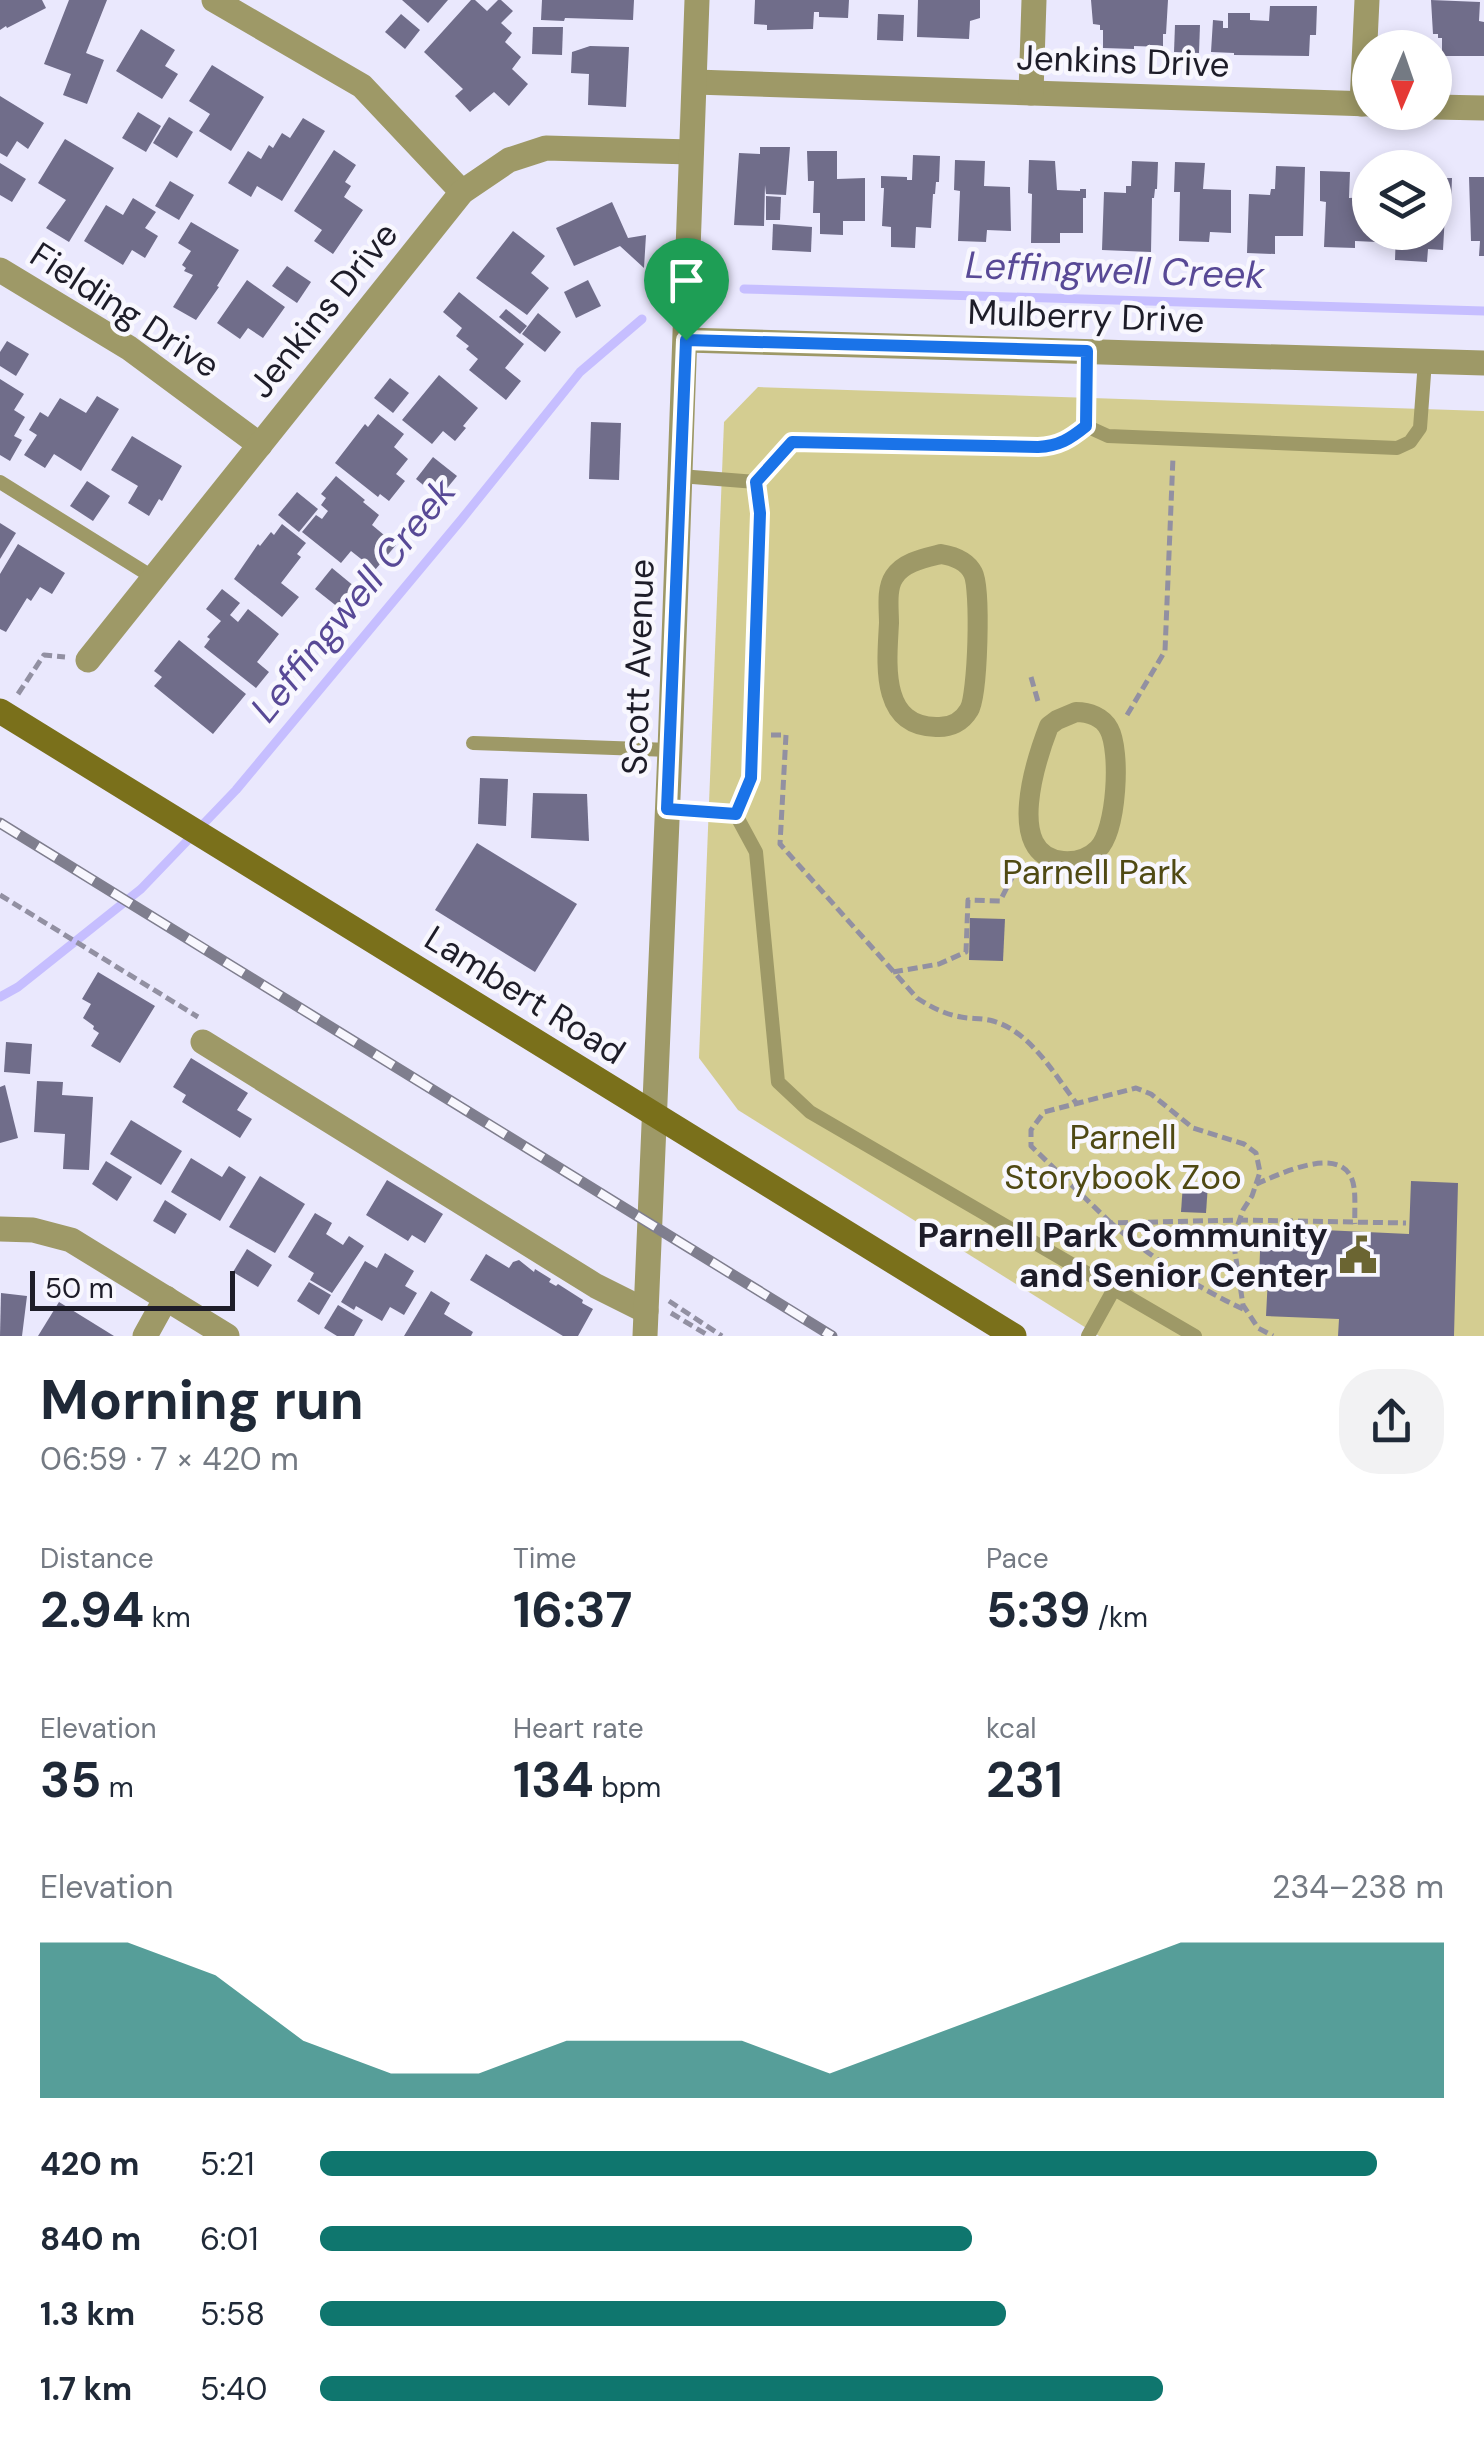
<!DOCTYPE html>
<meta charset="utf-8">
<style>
:root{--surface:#fff;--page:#f2f2f3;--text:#1f2937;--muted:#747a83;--accent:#0f766e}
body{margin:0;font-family:"DM Sans",sans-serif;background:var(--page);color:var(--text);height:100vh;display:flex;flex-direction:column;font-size:38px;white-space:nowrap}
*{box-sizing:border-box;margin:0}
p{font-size:32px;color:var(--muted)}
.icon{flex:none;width:55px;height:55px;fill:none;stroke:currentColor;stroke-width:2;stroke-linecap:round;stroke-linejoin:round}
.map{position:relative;height:1336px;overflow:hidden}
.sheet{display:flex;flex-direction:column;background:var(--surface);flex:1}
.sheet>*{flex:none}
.needle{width:65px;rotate:182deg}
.buttons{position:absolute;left:1352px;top:30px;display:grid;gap:20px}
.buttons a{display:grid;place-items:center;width:100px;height:100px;border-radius:50%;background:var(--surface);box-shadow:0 5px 15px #0003;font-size:50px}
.scale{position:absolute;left:30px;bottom:25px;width:205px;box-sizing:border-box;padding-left:10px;border:5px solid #1e1d29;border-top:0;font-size:28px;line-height:35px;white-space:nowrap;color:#1e1d29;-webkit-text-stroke:8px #f8f7fe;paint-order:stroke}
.pin{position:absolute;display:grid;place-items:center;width:85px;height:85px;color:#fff;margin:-102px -42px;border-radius:50% 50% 50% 0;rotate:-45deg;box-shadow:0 0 10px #0007}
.pin .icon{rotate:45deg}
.round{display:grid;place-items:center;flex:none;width:105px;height:105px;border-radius:40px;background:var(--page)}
.head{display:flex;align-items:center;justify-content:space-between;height:170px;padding:0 40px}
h1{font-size:55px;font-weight:700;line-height:75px}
.metrics{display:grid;grid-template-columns:repeat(3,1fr);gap:15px;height:170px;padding:10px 40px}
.metrics div{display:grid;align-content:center}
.metrics b{font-size:50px;font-weight:700}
.metrics small{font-size:28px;font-weight:400}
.metrics p{font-size:28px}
.chart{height:280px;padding:20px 40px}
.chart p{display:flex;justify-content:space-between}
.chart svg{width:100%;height:180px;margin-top:10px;fill:var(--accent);opacity:.7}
ul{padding:0 40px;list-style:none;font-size:32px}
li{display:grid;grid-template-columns:160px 120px 1fr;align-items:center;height:75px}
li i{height:25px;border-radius:12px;background:var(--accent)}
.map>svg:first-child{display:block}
</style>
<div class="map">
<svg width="1484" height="1336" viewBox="0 0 1484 1336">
<rect width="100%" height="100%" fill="#eae8fd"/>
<polygon fill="#d4cd91" points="758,387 1484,411 1484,1336 1099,1336 738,1110 699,1058 724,422"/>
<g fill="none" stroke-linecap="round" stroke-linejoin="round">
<g stroke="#c6beff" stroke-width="9">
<polyline points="744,289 1484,311"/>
<polyline points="0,997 18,987 141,889 236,790 461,520 580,372 642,319"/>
</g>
</g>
<g fill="#706d8a">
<polygon points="0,0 42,0 46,8 7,28 6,26 0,30"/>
<polygon points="69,0 107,0 86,53 104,60 87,104 63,95 71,74 44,64"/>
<polygon points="402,0 448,0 428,23"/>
<polygon points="471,0 475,0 487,11 498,0 501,0 513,11 501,23 512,33 505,42 521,57 512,69 528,84 509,106 494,92 470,112 455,96 463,89 424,52"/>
<polygon points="542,0 634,0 633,20 565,18 564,21 541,20"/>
<polygon points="755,0 849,0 848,18 819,17 819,12 814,12 813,29 767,30 767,25 754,24"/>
<polygon points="918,0 980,0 980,18 970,21 969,39 917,37"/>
<polygon points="1091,0 1168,0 1166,34 1163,34 1163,47 1134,46 1134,49 1103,48 1103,30 1100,30 1100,25 1093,24"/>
<polygon points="1431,0 1480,2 1479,21 1484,22 1484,56 1442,56 1442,38 1438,38 1438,34 1433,34"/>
<polygon points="1270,6 1317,6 1316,35 1310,35 1309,56 1234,55 1234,53 1211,52 1213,20 1223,21 1223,28 1228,28 1228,13 1250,13 1250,20 1269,21"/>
<polygon points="401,14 420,30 405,49 385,32"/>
<polygon points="878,14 904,15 903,41 877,40"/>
<polygon points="1175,25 1200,25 1199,53 1174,52"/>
<polygon points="533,27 563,27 562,55 532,54"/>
<polygon points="141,29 175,50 165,66 178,74 162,99 116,71"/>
<polygon points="590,46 629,47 626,107 588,105 589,74 571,73 572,52"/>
<polygon points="212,65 264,97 231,151 199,131 210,114 189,101"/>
<polygon points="0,96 44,123 28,149 17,141 7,157 0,153"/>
<polygon points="138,112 161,126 146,152 122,138"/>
<polygon points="169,117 193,132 177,158 153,143"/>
<polygon points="303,118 325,131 282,201 257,186 251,197 228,183 248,151 261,159 269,145 273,148 282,133 290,138"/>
<polygon points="65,139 114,168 69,242 46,228 66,200 38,183"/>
<polygon points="760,147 790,147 786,195 766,194 765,185 764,226 734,225 739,153 760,154"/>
<polygon points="334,150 356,165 345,182 351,186 344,197 363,210 333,254 314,241 322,230 294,211"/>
<polygon points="807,151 837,151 837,179 865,178 865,221 843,221 843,235 820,234 820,213 813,213 814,181 808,181"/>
<polygon points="913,155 940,156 939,182 936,182 935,194 933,194 931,228 916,227 915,248 891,247 891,227 882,226 884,188 881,188 881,176 907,177 907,180 912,180"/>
<polygon points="955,160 985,161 984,186 1010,187 1011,231 987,230 986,242 958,241 960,191 954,190"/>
<polygon points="1029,160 1055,161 1057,190 1080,191 1080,189 1086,189 1086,198 1083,198 1083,233 1060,233 1060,243 1031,243 1032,194 1028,193"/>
<polygon points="1132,161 1158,162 1157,189 1155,189 1154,198 1152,198 1151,252 1102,250 1104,192 1126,193 1126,186 1131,186"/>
<polygon points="1175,162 1205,163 1203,189 1231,190 1231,233 1210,232 1209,242 1179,241 1180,192 1174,192"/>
<polygon points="0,163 26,179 12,202 0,195"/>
<polygon points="1276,166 1305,167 1303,236 1275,236 1275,254 1247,253 1249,194 1270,195 1271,189 1275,189"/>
<polygon points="1320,171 1350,172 1349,198 1370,197 1370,232 1378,232 1377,242 1355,241 1355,248 1324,247 1326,202 1320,201"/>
<polygon points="1469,177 1484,177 1484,256 1479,256 1480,241 1471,241"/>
<polygon points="1435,178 1452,178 1451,204 1448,204 1447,214 1445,214 1443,250 1428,249 1427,262 1395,260 1396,232 1435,232"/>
<polygon points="170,181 194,195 179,220 155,206"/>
<polygon points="766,196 781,197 780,220 766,220"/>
<polygon points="133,198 156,212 145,228 158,236 145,258 132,250 123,265 84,241 106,205 123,215"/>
<polygon points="612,202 628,238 646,235 644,268 620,246 574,266 556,228"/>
<polygon points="191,222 239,250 217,286 219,287 196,320 173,307 193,275 184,271 186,268 182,265 191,251 178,243"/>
<polygon points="773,224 812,227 811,252 772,250"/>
<polygon points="513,231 545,256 531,273 549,288 527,315 476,278"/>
<polygon points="287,266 311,282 297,303 272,286"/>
<polygon points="247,280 285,307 263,338 248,328 240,339 217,323"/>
<polygon points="588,280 601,306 576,318 564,292"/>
<polygon points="459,292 524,344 505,368 521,381 506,400 469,370 478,359 466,349 469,346 456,336 462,328 443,312"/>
<polygon points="506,309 527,326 520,334 499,317"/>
<polygon points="538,313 561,332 545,352 522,334"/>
<polygon points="7,341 29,354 16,376 0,366 0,352"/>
<polygon points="439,375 478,408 463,426 466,428 455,441 443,431 432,444 402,420"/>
<polygon points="390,378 409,393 393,413 374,398"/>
<polygon points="0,379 24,394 14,410 25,417 14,436 22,440 10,461 0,455"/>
<polygon points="97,396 119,409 81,471 54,454 45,468 24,455 37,435 29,430 40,412 48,417 60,398 86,413"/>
<polygon points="378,414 404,434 394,447 408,459 396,474 405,481 389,501 380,494 378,497 335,463 365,424 368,427"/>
<polygon points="591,422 621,423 619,480 589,479"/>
<polygon points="132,436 182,466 162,501 159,499 149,516 128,503 138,486 111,470"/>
<polygon points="433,457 457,476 439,498 416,479"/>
<polygon points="336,476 365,500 363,502 379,515 372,525 396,545 375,570 351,551 341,563 302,532 316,515 322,519 328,511 321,505 326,498 321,494"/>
<polygon points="87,481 110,496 93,521 70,506"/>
<polygon points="297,492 318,509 299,532 278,515"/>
<polygon points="0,523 16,533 0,559"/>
<polygon points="282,524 306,543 297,554 301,557 281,583 299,597 282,617 234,579 258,544 260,546 271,532 274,535"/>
<polygon points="18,544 65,573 52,594 40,587 31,601 27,598 6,632 0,629 0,574"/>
<polygon points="332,568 355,587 339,608 315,589"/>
<polygon points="222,589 240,603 230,615 238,622 248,609 279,634 257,662 269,672 256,688 204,647 210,639 207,637 221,621 206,609"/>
<polygon points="179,640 246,694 213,734 154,686 162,677 154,671"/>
<polygon points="480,778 508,779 506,826 478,824"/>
<polygon points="533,793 587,794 589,841 531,838"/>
<polygon points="477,843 577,904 535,972 435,910"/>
<polygon points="970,918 1005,919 1003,961 969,960"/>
<polygon points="98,972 155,1006 120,1063 91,1046 99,1033 93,1029 94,1026 83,1018 91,1004 82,999"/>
<polygon points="6,1042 32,1044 30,1074 4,1072"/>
<polygon points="191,1058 248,1093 237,1110 252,1119 240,1138 182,1102 186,1095 173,1087"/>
<polygon points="37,1081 63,1082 62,1095 93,1097 89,1170 63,1169 65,1134 34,1132"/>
<polygon points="5,1085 18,1138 0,1143 0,1087"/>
<polygon points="131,1120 182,1151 161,1185 110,1154"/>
<polygon points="191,1158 222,1177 229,1166 246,1177 220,1221 171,1192"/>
<polygon points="106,1161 132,1177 117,1201 92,1184"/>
<polygon points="260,1176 305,1204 275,1253 229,1227"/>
<polygon points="387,1180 443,1214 425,1243 412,1235 408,1241 366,1215"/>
<polygon points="1411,1181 1458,1183 1454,1336 1338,1336 1339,1319 1266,1316 1268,1277 1259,1277 1261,1227 1409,1234"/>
<polygon points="1183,1183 1208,1184 1206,1213 1181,1212"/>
<polygon points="165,1200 187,1214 175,1234 153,1221"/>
<polygon points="315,1213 332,1223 326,1234 343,1245 349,1236 364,1246 332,1293 310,1280 314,1273 288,1257"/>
<polygon points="247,1249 272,1265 258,1287 233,1272"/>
<polygon points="385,1253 414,1271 405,1286 417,1293 404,1315 390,1307 382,1321 356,1306 354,1310 341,1302 365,1261 377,1268"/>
<polygon points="486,1254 509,1268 513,1262 519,1260 534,1272 535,1269 551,1279 549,1282 556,1286 558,1284 583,1300 582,1303 593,1309 578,1336 563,1336 470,1280"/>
<polygon points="309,1282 331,1295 319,1315 297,1301"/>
<polygon points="431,1291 450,1303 444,1314 473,1332 471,1336 404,1336"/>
<polygon points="1,1293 27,1296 22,1336 0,1336"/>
<polygon points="59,1302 114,1336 38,1336"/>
<polygon points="338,1305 363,1320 354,1336 337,1336 324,1328"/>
</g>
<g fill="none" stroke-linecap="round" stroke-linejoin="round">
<g stroke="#9290a2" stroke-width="5" stroke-dasharray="10 5" stroke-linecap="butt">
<polyline points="1031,677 1039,705"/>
<polyline points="18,694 44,655 65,657"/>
<polyline points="1127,715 1165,651 1173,457"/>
<path d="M771,735H786L780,844L917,998C931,1007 944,1014 961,1017C971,1019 982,1018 993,1021C1031,1032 1054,1074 1077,1104"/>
<polyline points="0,895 198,1017"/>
<polyline points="893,972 939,964 966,952 968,900 1000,901 1021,860"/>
<path d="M1256,1184C1278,1175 1336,1146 1351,1177C1357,1189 1354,1210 1355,1224"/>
<polyline points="1111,1223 1031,1146 1031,1130 1044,1112 1136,1088 1151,1094 1193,1128 1244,1144 1256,1153 1260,1172 1252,1196 1243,1210 1233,1239 1243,1305 1258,1328 1273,1336"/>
<polyline points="669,1301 722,1336"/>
<path d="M1243,1309C1196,1287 1150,1257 1111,1223L1239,1220L1406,1223"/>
<polyline points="671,1313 709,1336"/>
</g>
<g stroke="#9e9967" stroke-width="14">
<polyline points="1087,351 1086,426 1108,436 1397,448 1410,442 1420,428 1425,361"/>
<polyline points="680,476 756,482 760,513 751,778 736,815"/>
<polyline points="0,482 154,578"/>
<polyline points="756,482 792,443 1052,447 1067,441 1086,426"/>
<polyline points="473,743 670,750"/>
<polyline points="667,809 736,815 756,852 778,1082 810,1112 1195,1336"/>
<polyline points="1088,1336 1114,1289"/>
</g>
<g stroke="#9e9967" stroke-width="20">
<path d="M941,554C953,556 967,561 973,573C981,588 978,696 969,710C962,722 950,728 936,727C879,726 887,662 889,623C889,609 886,589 894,577C903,562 925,558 941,554Z"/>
<path d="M1076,712C1089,712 1103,717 1109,729C1121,751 1117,830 1098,849C1089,858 1076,862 1063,861C1003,856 1037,757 1049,726L1057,720Z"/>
</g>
<g stroke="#9e9967" stroke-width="25">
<polyline points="214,0 362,86 462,192"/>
<polyline points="695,82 1370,104"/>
<polyline points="1031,93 1034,0"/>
<polyline points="1362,104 1367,0"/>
<polyline points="1435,107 1484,108"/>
<polyline points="0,270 129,348 260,445"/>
<polyline points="88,660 462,192 509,160 546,148 691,152"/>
<polyline points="203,1042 596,1286 646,1311"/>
<polyline points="0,1229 33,1230 71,1240 227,1336"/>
<polyline points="145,1336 166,1298"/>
</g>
<g stroke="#9e9967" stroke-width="25">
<polyline points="686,340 1484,363"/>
<polyline points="645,1336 670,750 697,0"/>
</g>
<polyline stroke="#7a701b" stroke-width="25" points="0,711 1014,1336"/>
<g stroke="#7f7e8e" stroke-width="11">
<polyline id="rail" points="0,823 832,1336"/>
</g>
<use href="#rail" stroke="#f8f7fe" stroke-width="8" stroke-dasharray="22" stroke-linecap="butt"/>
</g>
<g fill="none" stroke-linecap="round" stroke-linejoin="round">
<g stroke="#fff" stroke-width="20">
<path id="route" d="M686,340L1087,351L1086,426C1070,439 1059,446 1038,447L792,442L756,482L760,513L751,778L736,814L667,809Z"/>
</g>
<use href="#route" stroke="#1a73e8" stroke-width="12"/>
</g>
<defs>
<g id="civic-bare" transform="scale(3)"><path d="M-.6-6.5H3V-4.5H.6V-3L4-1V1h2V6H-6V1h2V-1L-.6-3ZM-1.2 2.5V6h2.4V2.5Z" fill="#6b6532" stroke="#f8f7fe" stroke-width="2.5" paint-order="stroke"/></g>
</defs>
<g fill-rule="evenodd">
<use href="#civic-bare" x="1358" y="1255"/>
</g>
<g text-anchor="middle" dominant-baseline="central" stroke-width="9" stroke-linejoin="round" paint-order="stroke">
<g font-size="35" fill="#1e1d29" stroke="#f8f7fe">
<text transform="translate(1123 61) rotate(2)">Jenkins Drive</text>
<text transform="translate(125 310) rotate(33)">Fielding Drive</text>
<text transform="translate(323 310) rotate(-51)">Jenkins Drive</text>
<text transform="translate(1086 316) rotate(2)">Mulberry Drive</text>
<text transform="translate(638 667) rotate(-88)">Scott Avenue</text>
<text transform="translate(525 995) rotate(32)">Lambert Road</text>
</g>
<g font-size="35" fill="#4f4913" stroke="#f8f7fe">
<text x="1095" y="872">Parnell Park</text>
<text x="1123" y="1137">Parnell<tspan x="1123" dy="40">Storybook Zoo</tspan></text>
</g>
<g font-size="35" font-weight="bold" fill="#1e1d29" stroke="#f8f7fe" text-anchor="end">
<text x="1328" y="1235">Parnell Park Community<tspan x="1328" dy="40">and Senior Center</tspan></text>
</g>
<g font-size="38" font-style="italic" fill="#584996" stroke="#f8f7fe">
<text transform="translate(1115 270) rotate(2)">Leffingwell Creek</text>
<text transform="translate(353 600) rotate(-51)">Leffingwell Creek</text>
</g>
</g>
</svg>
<div class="buttons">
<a><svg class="needle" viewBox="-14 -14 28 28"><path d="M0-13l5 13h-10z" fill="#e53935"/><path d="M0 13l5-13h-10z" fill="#747a83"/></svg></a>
<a><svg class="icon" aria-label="layers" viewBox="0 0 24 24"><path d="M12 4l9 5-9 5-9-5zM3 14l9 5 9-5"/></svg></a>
</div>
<div class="scale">50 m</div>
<div class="pin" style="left:686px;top:340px;background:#1e9e55"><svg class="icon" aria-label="arrive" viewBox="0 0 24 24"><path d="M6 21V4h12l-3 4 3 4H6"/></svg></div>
</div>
<section class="sheet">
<div class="head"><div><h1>Morning run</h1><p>06:59 · 7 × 420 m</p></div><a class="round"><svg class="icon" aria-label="share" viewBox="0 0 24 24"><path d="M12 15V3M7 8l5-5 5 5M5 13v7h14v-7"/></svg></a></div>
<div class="metrics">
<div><p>Distance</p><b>2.94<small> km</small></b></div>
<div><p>Time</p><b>16:37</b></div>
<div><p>Pace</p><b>5:39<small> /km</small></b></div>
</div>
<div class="metrics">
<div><p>Elevation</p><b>35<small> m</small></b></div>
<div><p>Heart rate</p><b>134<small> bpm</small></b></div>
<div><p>kcal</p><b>231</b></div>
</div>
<div class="chart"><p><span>Elevation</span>234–238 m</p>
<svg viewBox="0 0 160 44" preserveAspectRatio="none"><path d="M0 44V6L10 6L20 14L30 30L40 38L50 38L60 30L70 30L80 30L90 38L100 30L110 22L120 14L130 6L140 6L150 6L160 6V44z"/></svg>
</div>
<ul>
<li><b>420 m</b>5:21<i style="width:94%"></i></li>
<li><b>840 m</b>6:01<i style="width:58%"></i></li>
<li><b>1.3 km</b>5:58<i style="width:61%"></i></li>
<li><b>1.7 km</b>5:40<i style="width:75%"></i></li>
</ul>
</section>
